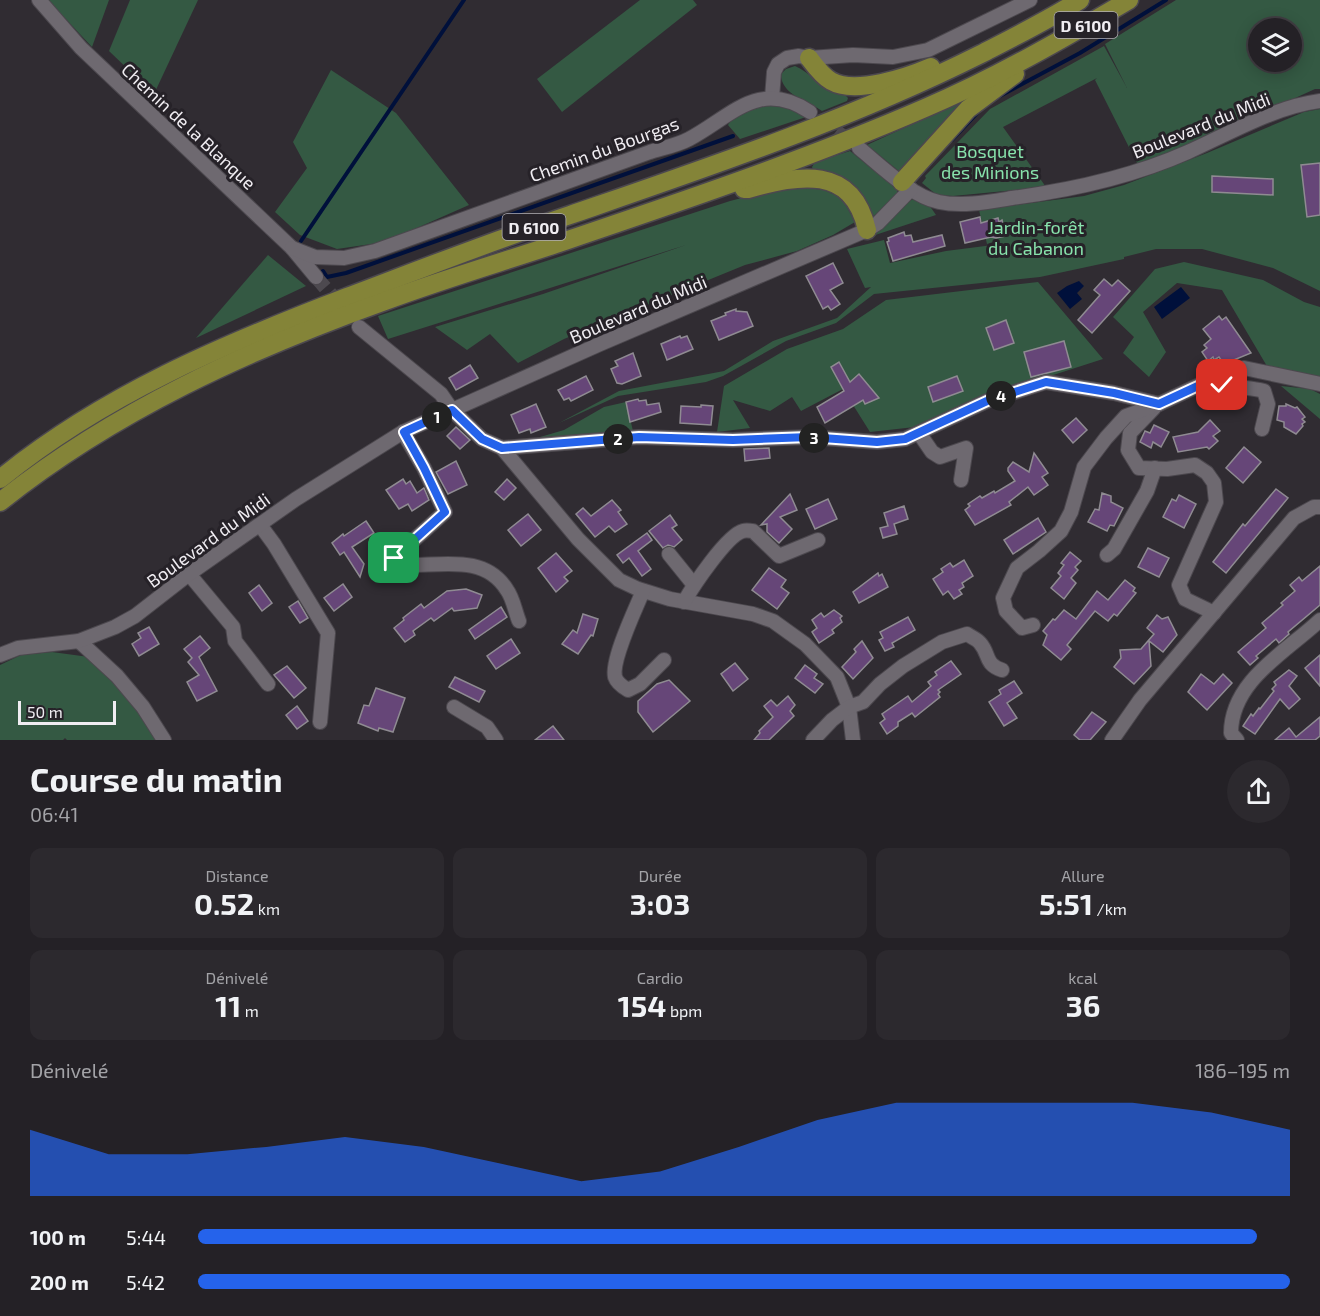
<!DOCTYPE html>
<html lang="fr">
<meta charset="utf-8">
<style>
:root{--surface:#242126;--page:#2c292e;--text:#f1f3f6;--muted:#a3a3a7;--line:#413e43;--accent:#2563eb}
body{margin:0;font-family:"Exo 2",sans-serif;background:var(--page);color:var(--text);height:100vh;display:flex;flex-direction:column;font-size:22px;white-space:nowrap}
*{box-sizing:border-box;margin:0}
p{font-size:20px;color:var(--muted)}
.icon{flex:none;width:33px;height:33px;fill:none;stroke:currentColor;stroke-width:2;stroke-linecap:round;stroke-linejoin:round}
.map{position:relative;height:740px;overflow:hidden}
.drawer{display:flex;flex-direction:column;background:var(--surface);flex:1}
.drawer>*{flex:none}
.fabs{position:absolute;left:1248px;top:18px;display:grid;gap:12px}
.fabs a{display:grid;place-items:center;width:54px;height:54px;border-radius:50%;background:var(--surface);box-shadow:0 3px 15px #0003,0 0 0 2px var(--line);font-size:30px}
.scale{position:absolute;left:18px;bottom:15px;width:98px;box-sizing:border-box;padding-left:6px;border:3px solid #f0edf2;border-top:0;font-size:16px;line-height:21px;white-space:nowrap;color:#f0edf2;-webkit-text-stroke:4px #262228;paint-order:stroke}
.pin{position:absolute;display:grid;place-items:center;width:51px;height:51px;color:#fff;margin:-26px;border-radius:12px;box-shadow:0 3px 9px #0006}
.km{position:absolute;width:30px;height:30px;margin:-15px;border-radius:50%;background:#222;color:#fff;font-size:16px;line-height:30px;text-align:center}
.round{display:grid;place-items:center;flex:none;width:63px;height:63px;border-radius:32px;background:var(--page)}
.overview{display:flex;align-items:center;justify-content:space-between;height:102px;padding:0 30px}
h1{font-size:33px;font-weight:700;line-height:45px}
.stats{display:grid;grid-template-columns:repeat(3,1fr);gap:9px;height:102px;padding:6px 30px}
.stats div{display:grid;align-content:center;border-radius:12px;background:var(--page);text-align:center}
.stats b{font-size:30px;font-weight:700}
.stats small{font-size:16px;font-weight:400}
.stats p{font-size:16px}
.chart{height:168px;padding:12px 30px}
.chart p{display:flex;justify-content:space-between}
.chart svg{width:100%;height:108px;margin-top:6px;fill:var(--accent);opacity:.7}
ul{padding:0 30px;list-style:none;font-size:20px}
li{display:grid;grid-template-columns:96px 72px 1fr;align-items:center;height:45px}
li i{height:15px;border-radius:8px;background:var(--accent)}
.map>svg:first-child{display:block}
</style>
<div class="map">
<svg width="1320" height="740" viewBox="0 0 1320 740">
<rect width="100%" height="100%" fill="#302c32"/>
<g fill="#345943" fill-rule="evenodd">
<polygon points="48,0 109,0 92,47"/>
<polygon points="130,0 198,0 154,94 109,51"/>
<polygon points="640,0 693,0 697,5 562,112 537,79"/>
<path d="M1176,0H1320V89H1315L1163,158L1161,155L1139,167L1095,80L1097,78L1003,127L1046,187L953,196L937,195L922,183L926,178L925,176L990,109L1104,46L1127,88L1105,44ZM1258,28H1292V62H1258Z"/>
<path d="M795,66C809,72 818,84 831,90C838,94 843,92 848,98L847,101L822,111C807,100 781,95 781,74L786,69Z"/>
<polygon points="331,70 396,113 469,205 385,242 337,249 300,235 275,212 307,168 293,142"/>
<polygon points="973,96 900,172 867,145"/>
<polygon points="758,104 787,105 806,117 740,139 728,125 733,117"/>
<polygon points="1320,109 1320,291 1273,268 1202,249 1156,249 1124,257 1124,259 1040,277 874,294 836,323 786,341 723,376 706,382 618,396 559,423 619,391 724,371 773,341 837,318 871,287 865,288 847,249 884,240 890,263 946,251 993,245 993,242 987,244 979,210 1084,196 1124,185 1207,153 1304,112"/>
<polygon points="850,151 897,189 897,195 881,212 874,216 814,173 812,167 815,162"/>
<polygon points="801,187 824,190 842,198 855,222 833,235 797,251 745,265 564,339 518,363 490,334 467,350 435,327 543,294 686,245 388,339 378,316 730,201 761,193"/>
<polygon points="916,198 927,202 936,215 863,239 904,203"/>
<polygon points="268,255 306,286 196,338"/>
<polygon points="1184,262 1263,280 1304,302 1320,307 1320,380 1271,373 1222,290 1177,283 1143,312 1166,352 1149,377 1123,353 1134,337 1113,317 1155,269"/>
<polygon points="1038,282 1103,359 976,400 915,427 870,432 843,389 801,411 792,397 770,411 733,400 750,428 717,432 724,386 787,349 843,329 886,300"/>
<polygon points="1281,386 1310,389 1320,394 1320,419"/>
<polygon points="626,402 633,431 530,440 564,430 604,407"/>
<polygon points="52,652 89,657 113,678 161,740 67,740 65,738 63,740 0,740 0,665 21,655"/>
</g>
<g fill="#00103b">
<polygon points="1079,281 1084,286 1077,293 1082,299 1070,309 1057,293 1067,286"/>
<polygon points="1181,287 1190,298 1162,319 1154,307"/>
</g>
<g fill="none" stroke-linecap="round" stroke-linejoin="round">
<g stroke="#00103b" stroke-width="4">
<polyline points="998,97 1080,53 1166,0"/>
<polyline points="952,140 980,110"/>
<polyline points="301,241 464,0"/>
<polyline points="323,271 327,277 346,273 733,136"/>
</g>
</g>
<g fill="#664678" stroke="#8f8b92" stroke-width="1.5">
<polygon points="1320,163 1320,215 1307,217 1301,165"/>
<polygon points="1212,176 1273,179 1273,195 1212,192"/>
<polygon points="980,217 981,223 998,218 999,222 1002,220 1006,236 996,238 991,237 965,243 960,222"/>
<polygon points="904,232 905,236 911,235 913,242 942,235 945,246 893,261 887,242 889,241 888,238"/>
<polygon points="833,263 843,283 830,290 840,304 831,310 828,306 823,309 806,276"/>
<polygon points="1104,279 1112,286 1118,280 1130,291 1092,333 1078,320 1100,295 1094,290"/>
<polygon points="736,309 736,311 747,312 753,326 719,340 711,321 726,315 725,313"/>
<polygon points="1219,316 1222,320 1226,317 1251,353 1224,364 1219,357 1214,360 1213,357 1208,361 1202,352 1207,348 1204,345 1211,339 1203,329"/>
<polygon points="1006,320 1014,343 994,350 986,328"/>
<polygon points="680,336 681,338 687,336 693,349 667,360 661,344"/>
<polygon points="1064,341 1071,367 1031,377 1024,352"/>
<polygon points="633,353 641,376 622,384 617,383 611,369 618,366 615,361"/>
<polygon points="839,362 850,382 859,374 879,398 865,404 863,400 825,423 817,407 844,391 831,367"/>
<polygon points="470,365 478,378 456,390 449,378"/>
<polygon points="586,376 593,390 571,401 569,398 564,400 558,390"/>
<polygon points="957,376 963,391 933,402 928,387"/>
<polygon points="638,399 639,401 646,400 647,405 659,403 661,412 630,422 626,402"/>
<polygon points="536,404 546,427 531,433 530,429 519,433 511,415"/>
<polygon points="1286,404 1295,408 1297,407 1305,417 1302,419 1305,422 1302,424 1303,426 1296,434 1284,427 1284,422 1277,420 1279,406 1286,406"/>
<polygon points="701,405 713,406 711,425 680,423 681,406 701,407"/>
<polygon points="1076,418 1087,430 1073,443 1062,430"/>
<polygon points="1210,420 1220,431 1213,436 1218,441 1209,449 1207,447 1178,452 1173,437 1198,432"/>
<polygon points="1154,425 1169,432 1161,447 1153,442 1151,448 1140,442 1145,431 1150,433"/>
<polygon points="456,427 470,440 460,449 447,436"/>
<polygon points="1244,447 1261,462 1243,483 1226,468"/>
<polygon points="769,448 770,458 745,461 744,449"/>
<polygon points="1034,453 1048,473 1042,477 1048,485 1034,495 1028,487 1009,502 1011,505 975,525 965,510 970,506 968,504 980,496 982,498 994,491 995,493 1015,481 1008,471 1008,468 1013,462 1029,472"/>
<polygon points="456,461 467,485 448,494 436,472"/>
<polygon points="403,479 406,484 410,481 417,493 424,488 429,500 412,511 408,504 399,509 386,490"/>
<polygon points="507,479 516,488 504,500 495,492"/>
<polygon points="1276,489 1288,498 1226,573 1213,562 1243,524 1245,526"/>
<polygon points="1102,493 1111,496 1111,502 1123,508 1114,526 1110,525 1107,531 1088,522 1095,509 1099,510"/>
<polygon points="790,494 797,510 780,517 792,529 779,543 767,532 767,524 761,525"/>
<polygon points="1179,495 1196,504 1184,528 1163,517 1172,499 1176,501"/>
<polygon points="828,499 837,519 815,529 806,509"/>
<polygon points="612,500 621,510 618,512 627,524 615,532 609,526 595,537 576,514 583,508 591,516"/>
<polygon points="904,506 908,519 894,524 897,534 883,538 880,528 888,526 884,513"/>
<polygon points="528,514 541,530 521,546 508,530"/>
<polygon points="670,515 677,525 672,528 682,540 674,547 668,545 663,548 649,531"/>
<polygon points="1038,518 1046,532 1013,554 1004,540"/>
<polygon points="366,521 374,533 352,547 364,564 360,577 344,552 340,555 332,543 343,534 344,536"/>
<polygon points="647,533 652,540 638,551 651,569 642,576 629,558 623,563 617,555"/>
<polygon points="1148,548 1169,558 1159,577 1138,567"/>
<polygon points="1070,552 1081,561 1075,567 1078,570 1071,578 1076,583 1064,599 1051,588 1061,576 1058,573 1064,565 1061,563"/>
<polygon points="556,553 572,571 564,577 568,581 556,592 538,568"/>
<polygon points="964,560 973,576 962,583 964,587 959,590 962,594 954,599 948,591 943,595 933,579 943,572 941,569 950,563 953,567"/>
<polygon points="1320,566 1320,605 1288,632 1289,634 1279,643 1276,639 1256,656 1258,658 1250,665 1238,652 1266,628 1262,623 1283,605 1281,603 1295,591 1290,585 1299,577 1302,581"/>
<polygon points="769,568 786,580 781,587 789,593 777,609 752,590"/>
<polygon points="878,573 879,576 882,574 888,587 859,603 853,592"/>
<polygon points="1125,580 1135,588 1133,591 1136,593 1117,616 1114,614 1108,621 1095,611 1067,645 1071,649 1061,660 1043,645 1047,635 1043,631 1053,619 1055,620 1064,610 1076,619 1097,591 1108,600"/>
<polygon points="343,584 352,597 334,611 324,598"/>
<polygon points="259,585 272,603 262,611 249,593"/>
<polygon points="466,589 482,595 477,608 454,611 452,608 434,621 431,618 413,631 415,635 405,642 394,628 404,620 403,618 421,604 424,608 447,591"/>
<polygon points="298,601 308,618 300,623 289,607"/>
<polygon points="501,607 507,617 475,639 469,630"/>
<polygon points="834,610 842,616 840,618 842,622 832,630 834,633 819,643 812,632 817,628 812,620 821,613 824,617"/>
<polygon points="583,614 598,619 593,636 591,635 578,654 562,644 573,630 577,633"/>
<polygon points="1157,615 1162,619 1168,617 1177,635 1163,652 1149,641 1151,666 1134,684 1114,667 1121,658 1120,650 1141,649 1154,634 1147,628"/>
<polygon points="908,617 915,630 892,643 894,647 885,651 879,640 883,638 880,632"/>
<polygon points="149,627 159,644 139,656 132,644 141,638 138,633"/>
<polygon points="200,636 210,648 199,657 217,691 197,701 187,682 199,675 188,662 192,658 184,649"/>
<polygon points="511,639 520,653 496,669 487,656"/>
<polygon points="862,641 873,658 853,679 842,667 856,652 854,649"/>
<polygon points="1320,655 1320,686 1305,668"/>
<polygon points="951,661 961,674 938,690 940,692 938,694 940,697 915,717 912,713 898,722 898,726 887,734 880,723 885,719 882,714 908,696 912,702 931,686 928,682 937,675 935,672"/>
<polygon points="735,663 748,679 733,691 721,674"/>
<polygon points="805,665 817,674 814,678 823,684 815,693 795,678"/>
<polygon points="287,666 306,688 294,698 274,675"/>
<polygon points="1289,670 1297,676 1289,686 1300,699 1289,709 1280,699 1255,734 1243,726 1251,714 1253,716 1259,708 1260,709 1274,691 1272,689 1276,685 1274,682"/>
<polygon points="1201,674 1214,684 1223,674 1232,683 1207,710 1188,692"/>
<polygon points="455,677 485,691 479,702 449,687"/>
<polygon points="669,680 690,701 653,732 638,712 638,701 657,684"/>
<polygon points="1014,681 1022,693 1007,703 1017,718 1004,726 989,702 1001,694 999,690"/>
<polygon points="376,688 405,698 393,732 379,728 378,731 358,723 364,705 369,706"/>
<polygon points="788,696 795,705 790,711 794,716 769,740 754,740 760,733 759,731 773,717 764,706 771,700 777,706"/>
<polygon points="297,706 308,721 297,729 286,715"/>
<polygon points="1092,712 1106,722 1090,740 1080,740 1074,735"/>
<polygon points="1320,717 1320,736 1315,740 1275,740 1289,728 1296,737"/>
<polygon points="553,726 564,740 535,740"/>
</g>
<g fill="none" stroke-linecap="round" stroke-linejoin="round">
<g stroke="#4d494f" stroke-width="14" stroke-dasharray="14 7" stroke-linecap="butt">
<polyline points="819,119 854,144"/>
<polyline points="316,277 342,307"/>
</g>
<g stroke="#4c484e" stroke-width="16">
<g id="minor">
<polyline points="39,0 81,48 292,248 316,277"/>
<polyline points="772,98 774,72 778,64 787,58 799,56 809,58 853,55 893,57 928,50 1030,0"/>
<path d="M859,148C881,166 911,196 939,202C962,207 988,202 1012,198C1072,190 1132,177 1188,152C1230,133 1274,107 1320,101"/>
<path d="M292,248L315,257L344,258L375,251L650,152C663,148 678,145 689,139C732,116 759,78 810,112"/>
<polyline points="359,327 441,394 452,410 482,439 502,448 639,437 733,440 809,437 877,442 905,439 987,401 1046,382 1114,393 1159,404"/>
<path d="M1213,379C1227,389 1246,386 1264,391L1268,404L1262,429"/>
<polyline points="1154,408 1130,433 1128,450 1139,468 1167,469 1195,465 1207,473 1214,483 1216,502 1179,585 1185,599 1214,613"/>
<path d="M403,432L424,468L445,512L394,558L398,565C435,568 483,551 507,590C513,598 515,611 519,621"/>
<polyline points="919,433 932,452 940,457 966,448 961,480"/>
<polyline points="502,448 578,539 619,580 638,589 670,599 753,614 773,621 805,644 837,677 849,707 853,740"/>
<polyline points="260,525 274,544 328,633 320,722"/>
<polyline points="669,554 694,585"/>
<polyline points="1107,555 1114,549 1147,491 1155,468"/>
<polyline points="189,574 233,627 235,641 268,684"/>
<path d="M643,591C636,608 611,660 615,677C617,683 623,687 628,690L640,684L664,660"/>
<path d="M684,602C693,586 727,535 743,531C747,530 750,531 753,531L779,556L818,540"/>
<polyline points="1033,625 1022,628 1006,611 1003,598 1017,568 1039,551 1061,531 1071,512 1084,467 1106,438 1126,416 1159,404 1227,372 1244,368 1320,384"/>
<polyline points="79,641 117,676 143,707 164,740"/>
<polyline points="0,655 18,648 79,641 115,627 135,616 189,574 296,499 403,432 600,344 867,230 878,223 911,189"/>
<polyline points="454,707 487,727 496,740"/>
<path d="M813,740L832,720L849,707L863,702L880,684L903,666L942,642L967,634C971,637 977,639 980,643C990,654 984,664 1002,670"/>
<polyline points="1112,740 1140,700 1294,518 1314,507 1320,507"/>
<path d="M1237,740L1231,733C1231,681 1286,652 1320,620"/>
</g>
</g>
<g stroke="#4c484e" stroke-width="21">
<g id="major">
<path d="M809,58C815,66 822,76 831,81C855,95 908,77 931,67"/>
<polyline points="902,182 968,109 1015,74"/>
<path d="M744,189H748C799,175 852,164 867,230"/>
<path d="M0,479C103,395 224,344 347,297C421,269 495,240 570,215C709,167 849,120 981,54C1014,37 1048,20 1080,0"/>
<path d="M0,502C114,411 248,350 385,301C441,280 499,263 556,244C680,202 805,160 925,108C995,78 1063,39 1129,0"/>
</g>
</g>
<use href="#minor" stroke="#6e6970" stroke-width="14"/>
<use href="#major" stroke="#848438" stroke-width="18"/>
</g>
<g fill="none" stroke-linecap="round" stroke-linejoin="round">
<g stroke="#fff" stroke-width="12">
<polyline id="route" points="394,558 445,512 424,468 404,432 452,410 482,439 502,448 639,437 733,440 809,437 877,442 905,439 987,401 1046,382 1114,393 1159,404 1213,379 1222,385"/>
</g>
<use href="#route" stroke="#2563eb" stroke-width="8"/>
</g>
<g text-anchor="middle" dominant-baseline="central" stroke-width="6" stroke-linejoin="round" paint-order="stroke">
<g fill="#262228" stroke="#b3b0b5" stroke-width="1.5">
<rect x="1054.5" y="12" width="63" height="26" rx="4.5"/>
<rect x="502.5" y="214" width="63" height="26" rx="4.5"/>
</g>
<g font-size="16" font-weight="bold" fill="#f0edf2">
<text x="1086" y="25">D 6100</text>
<text x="534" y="227">D 6100</text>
</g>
<g font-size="18" fill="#f0edf2" stroke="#262228">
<text transform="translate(1201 125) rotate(-22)">Boulevard du Midi</text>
<text transform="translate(189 126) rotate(43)">Chemin de la Blanque</text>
<text transform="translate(604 149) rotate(-20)">Chemin du Bourgas</text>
<text transform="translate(638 309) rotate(-23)">Boulevard du Midi</text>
<text transform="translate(208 540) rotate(-36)">Boulevard du Midi</text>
</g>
<g font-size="18" fill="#88e3ac" stroke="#262228">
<text x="990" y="151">Bosquet<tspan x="990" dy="21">des Minions</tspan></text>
<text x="1036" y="227">Jardin-forêt<tspan x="1036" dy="21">du Cabanon</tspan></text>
</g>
</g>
</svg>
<div class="fabs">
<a><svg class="icon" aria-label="layers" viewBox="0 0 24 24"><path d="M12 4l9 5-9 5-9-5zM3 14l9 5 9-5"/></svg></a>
</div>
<div class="scale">50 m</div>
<div class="pin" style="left:394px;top:558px;background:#1e9e55"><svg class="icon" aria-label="arrive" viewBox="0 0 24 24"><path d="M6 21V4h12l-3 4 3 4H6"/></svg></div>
<div class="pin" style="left:1222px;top:385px;background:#d93025"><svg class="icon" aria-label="check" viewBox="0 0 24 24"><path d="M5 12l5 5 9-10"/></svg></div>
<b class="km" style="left:437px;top:417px">1</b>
<b class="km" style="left:618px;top:439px">2</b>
<b class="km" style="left:814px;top:438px">3</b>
<b class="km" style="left:1001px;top:396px">4</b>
</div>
<section class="drawer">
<div class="overview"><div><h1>Course du matin</h1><p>06:41</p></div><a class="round"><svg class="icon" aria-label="share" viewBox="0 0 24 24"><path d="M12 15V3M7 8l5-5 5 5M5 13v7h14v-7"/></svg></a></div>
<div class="stats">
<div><p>Distance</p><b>0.52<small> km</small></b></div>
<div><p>Durée</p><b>3:03</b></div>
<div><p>Allure</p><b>5:51<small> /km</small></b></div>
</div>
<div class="stats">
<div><p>Dénivelé</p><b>11<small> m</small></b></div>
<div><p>Cardio</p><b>154<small> bpm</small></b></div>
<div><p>kcal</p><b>36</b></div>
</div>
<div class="chart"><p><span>Dénivelé</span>186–195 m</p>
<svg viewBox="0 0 160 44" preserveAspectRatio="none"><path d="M0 44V17L10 27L20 27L30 24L40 20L50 24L60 31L70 38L80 34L90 24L100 13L110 6L120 6L130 6L140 6L150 10L160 17V44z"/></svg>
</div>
<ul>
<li><b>100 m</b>5:44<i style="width:97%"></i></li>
<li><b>200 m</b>5:42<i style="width:100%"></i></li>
</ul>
</section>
